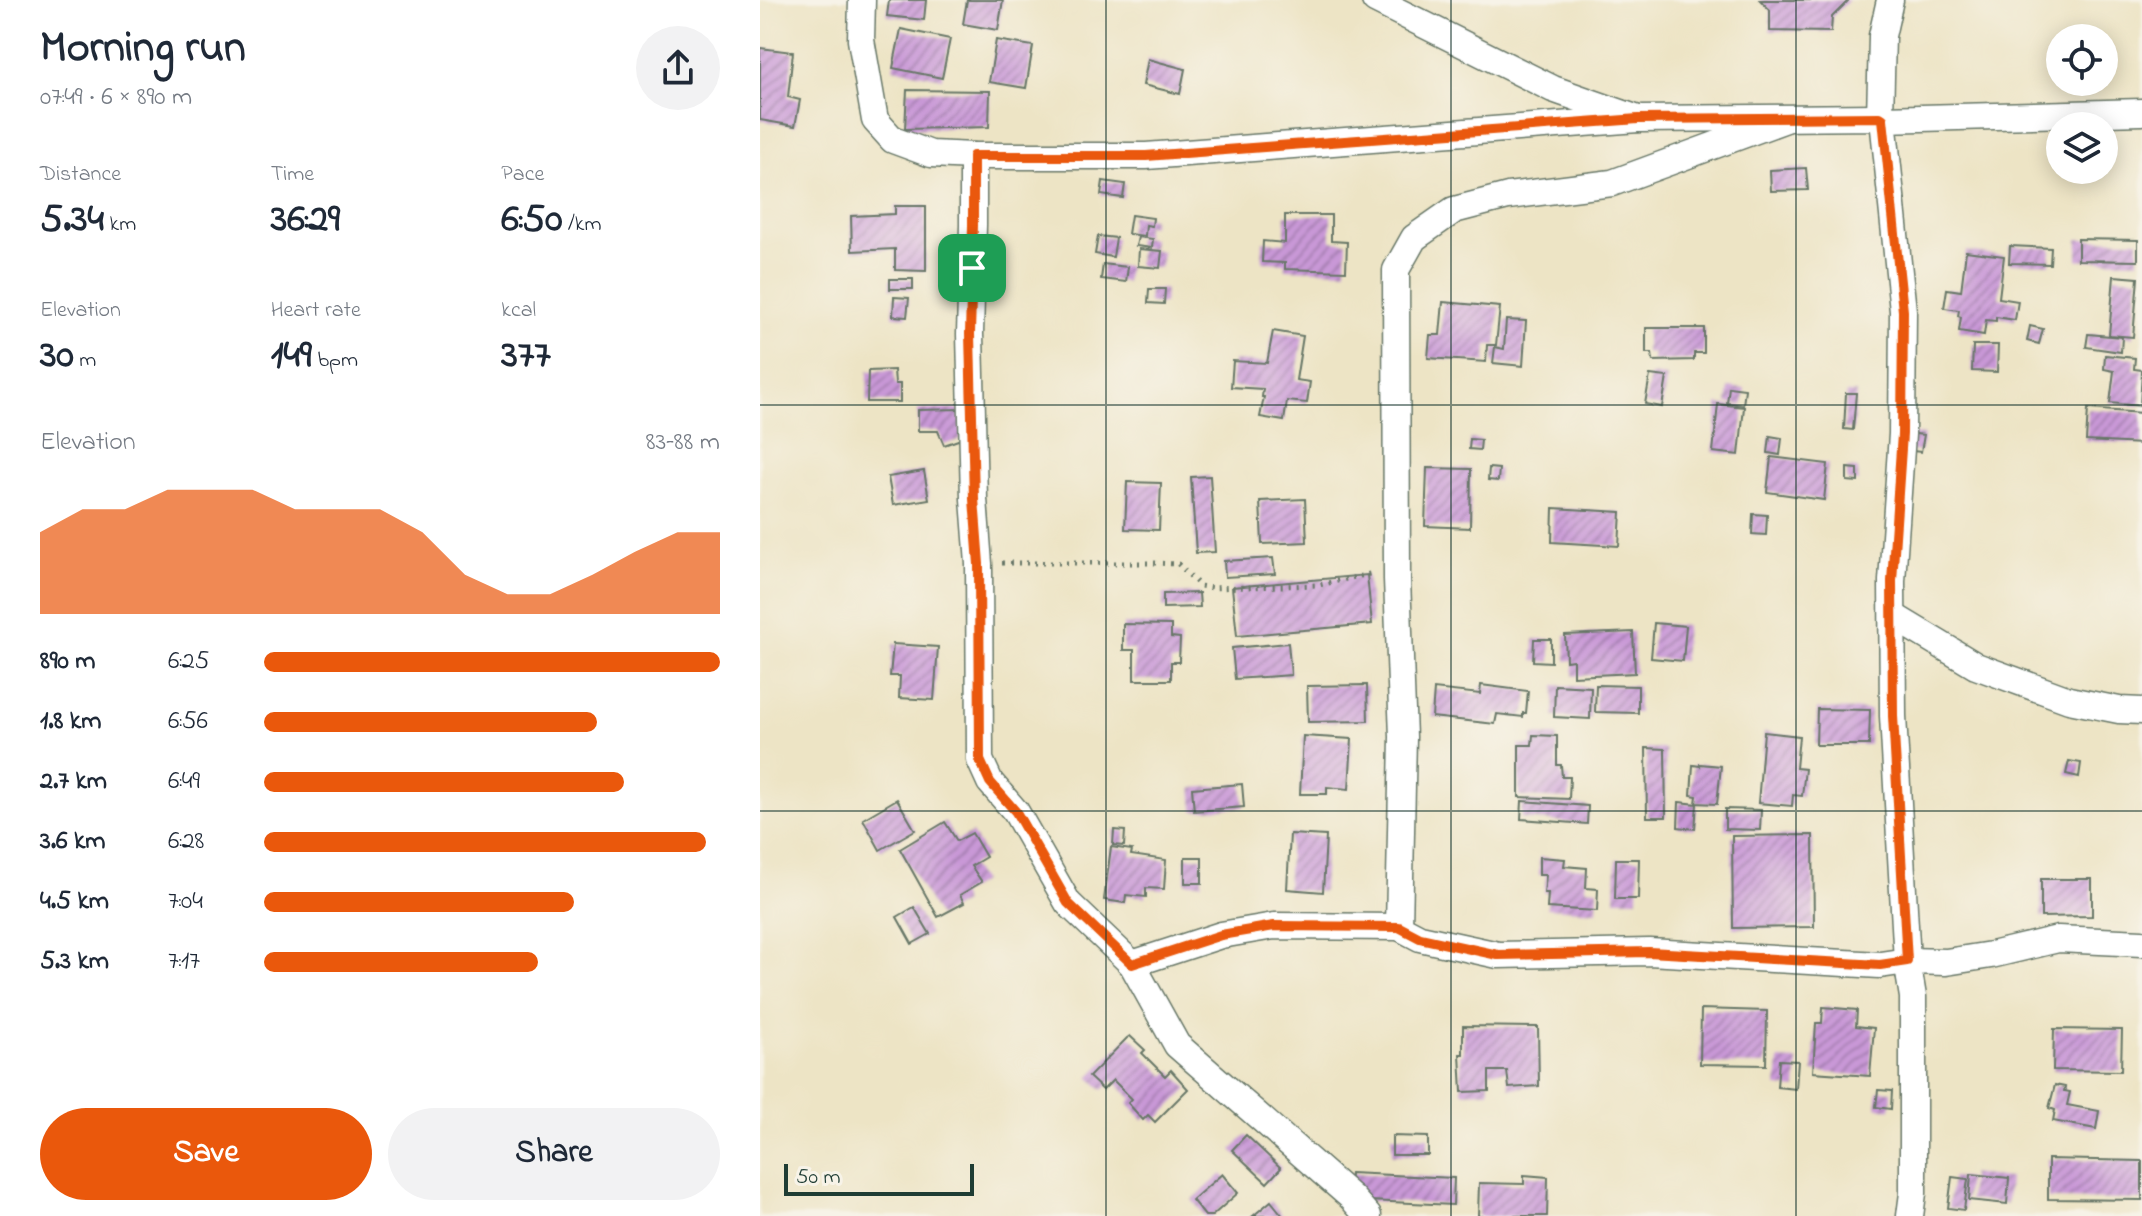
<!DOCTYPE html>
<meta charset="utf-8">
<style>
:root{--surface:#fff;--page:#f2f2f3;--text:#1f2937;--muted:#747a83;--accent:#ea580c}
body{margin:0;font-family:"Indie Flower",sans-serif;background:var(--page);color:var(--text);height:100vh;display:flex;flex-direction:column;font-size:30px;white-space:nowrap}
*{box-sizing:border-box;margin:0}
p{font-size:26px;color:var(--muted)}
.icon{flex:none;width:44px;height:44px;fill:none;stroke:currentColor;stroke-width:2;stroke-linecap:round;stroke-linejoin:round}
.map{position:relative;flex:1;overflow:hidden}
.side{display:flex;flex-direction:column;background:var(--surface);width:760px}
.side>*{flex:none}
.controls{position:absolute;left:1286px;top:24px;display:grid;gap:16px}
.controls a{display:grid;place-items:center;width:72px;height:72px;border-radius:50%;background:var(--surface);box-shadow:0 4px 20px #0003;font-size:40px}
.scale{position:absolute;left:24px;bottom:20px;width:190px;box-sizing:border-box;padding-left:8px;border:4px solid #1f3d34;border-top:0;font-size:22px;line-height:28px;white-space:nowrap;color:#1f3d34;-webkit-text-stroke:6px #f7f3e8;paint-order:stroke}
.pin{position:absolute;display:grid;place-items:center;width:68px;height:68px;color:#fff;margin:-34px;border-radius:16px;box-shadow:0 4px 12px #0006}
.round{display:grid;place-items:center;flex:none;width:84px;height:84px;border-radius:42px;background:var(--page)}
.overview{display:flex;align-items:center;justify-content:space-between;height:136px;padding:0 40px}
h1{font-size:44px;font-weight:700;line-height:60px}
.metrics{display:grid;grid-template-columns:repeat(3,1fr);gap:12px;height:136px;padding:8px 40px}
.metrics div{display:grid;align-content:center}
.metrics b{font-size:40px;font-weight:700}
.metrics small{font-size:22px;font-weight:400}
.metrics p{font-size:22px}
.chart{height:224px;padding:16px 40px}
.chart p{display:flex;justify-content:space-between}
.chart svg{width:100%;height:144px;margin-top:8px;fill:var(--accent);opacity:.7}
.button{display:flex;gap:16px;margin-top:auto;padding:16px 40px}
.button a{flex:1;height:92px;border-radius:48px;background:var(--accent);color:#fff;font-size:32px;font-weight:700;line-height:92px;text-align:center}
.button a+a{background:var(--page);color:var(--text)}
ul{padding:0 40px;list-style:none;font-size:26px}
li{display:grid;grid-template-columns:128px 96px 1fr;align-items:center;height:60px}
li i{height:20px;border-radius:10px;background:var(--accent)}
main{display:flex;flex:1;min-height:0}
.map>svg:first-child{display:block}
</style>
<main>
<section class="side">
<div class="overview"><div><h1>Morning run</h1><p>07:49 · 6 × 890 m</p></div><a class="round"><svg class="icon" aria-label="share" viewBox="0 0 24 24"><path d="M12 15V3M7 8l5-5 5 5M5 13v7h14v-7"/></svg></a></div>
<div class="metrics">
<div><p>Distance</p><b>5.34<small> km</small></b></div>
<div><p>Time</p><b>36:29</b></div>
<div><p>Pace</p><b>6:50<small> /km</small></b></div>
</div>
<div class="metrics">
<div><p>Elevation</p><b>30<small> m</small></b></div>
<div><p>Heart rate</p><b>149<small> bpm</small></b></div>
<div><p>kcal</p><b>377</b></div>
</div>
<div class="chart"><p><span>Elevation</span>83–88 m</p>
<svg viewBox="0 0 160 44" preserveAspectRatio="none"><path d="M0 44V19L10 12L20 12L30 6L40 6L50 6L60 12L70 12L80 12L90 19L100 32L110 38L120 38L130 32L140 25L150 19L160 19V44z"/></svg>
</div>
<ul>
<li><b>890 m</b>6:25<i style="width:100%"></i></li>
<li><b>1.8 km</b>6:56<i style="width:73%"></i></li>
<li><b>2.7 km</b>6:49<i style="width:79%"></i></li>
<li><b>3.6 km</b>6:28<i style="width:97%"></i></li>
<li><b>4.5 km</b>7:04<i style="width:68%"></i></li>
<li><b>5.3 km</b>7:17<i style="width:60%"></i></li>
</ul>
<div class="button"><a>Save</a><a>Share</a></div>
</section>
<div class="map">
<svg width="1382" height="1216" viewBox="0 0 1382 1216">
<defs>
<pattern id="building-hatch" width="6" height="6" patternUnits="userSpaceOnUse" patternTransform="scale(2)"><rect width="6" height="6" fill="#c998d7"/><path d="M-1 1l2-2M0 6l6-6M5 7l2-2" fill="none" stroke="#a37daf"/></pattern>
</defs>
<rect width="100%" height="100%" fill="#f7f3e8"/>
<filter id="ink" filterUnits="userSpaceOnUse"><feTurbulence type="fractalNoise" baseFrequency=".0125" numOctaves="2"/><feDisplacementMap in="SourceGraphic" scale="16" xChannelSelector="R" yChannelSelector="G"/><feConvolveMatrix kernelMatrix="1 2 1 2 8 2 1 2 1" color-interpolation-filters="sRGB"/></filter>
<filter id="wash" filterUnits="userSpaceOnUse"><feTurbulence type="fractalNoise" baseFrequency=".006" numOctaves="4" result="noise"/><feDisplacementMap in="SourceGraphic" scale="32" xChannelSelector="R" yChannelSelector="G"/><feGaussianBlur stdDeviation="1.8" result="paint"/><feColorMatrix in="noise" values="0 0 0 0 0 0 0 0 0 0 0 0 0 0 0 0 0 1.4 0 .05"/><feComposite in="paint" operator="in"/></filter>
<g filter="url(#wash)">
<rect width="100%" height="100%" fill="#ede4c5"/>
<g id="blocks">
<g fill="url(#building-hatch)">
<polygon points="129,0 166,0 164,20 127,16"/>
<polygon points="207,0 243,0 238,30 203,24"/>
<polygon points="1000,0 1089,0 1072,17 1071,32 1010,31 1010,10"/>
<polygon points="141,29 190,39 182,78 133,68"/>
<polygon points="236,40 273,46 266,88 229,82"/>
<polygon points="0,48 33,52 28,97 40,100 35,126 0,120"/>
<polygon points="388,59 425,69 420,94 383,85"/>
<polygon points="147,90 230,91 229,127 145,129"/>
<polygon points="1046,168 1048,190 1011,191 1010,170"/>
<polygon points="343,181 365,184 363,198 341,195"/>
<polygon points="135,206 166,206 166,271 135,270 135,249 92,251 91,216 135,214"/>
<polygon points="371,215 393,218 392,226 386,225 385,236 368,234"/>
<polygon points="525,215 571,215 571,241 587,242 586,271 525,269 525,263 502,262 503,241 525,243"/>
<polygon points="338,236 356,238 353,257 335,254"/>
<polygon points="378,237 393,239 392,248 376,246"/>
<polygon points="1318,239 1378,240 1378,261 1318,260"/>
<polygon points="1250,246 1291,248 1290,264 1249,263"/>
<polygon points="379,249 402,251 400,268 378,266"/>
<polygon points="1206,251 1244,256 1239,298 1258,301 1255,320 1236,317 1236,321 1226,320 1224,335 1199,331 1201,317 1198,316 1199,310 1184,308 1187,289 1201,291"/>
<polygon points="343,264 368,267 366,282 341,279"/>
<polygon points="1354,276 1378,278 1373,337 1349,335"/>
<rect x="130" y="279" width="23" height="10"/>
<polygon points="389,289 405,289 404,304 388,303"/>
<polygon points="134,297 149,298 147,317 133,316"/>
<polygon points="683,302 740,307 736,345 727,345 726,362 668,358 670,335 680,335"/>
<polygon points="746,320 766,321 763,366 733,363 735,347 744,349"/>
<polygon points="1270,326 1283,329 1279,344 1267,341"/>
<polygon points="886,328 944,328 944,353 934,353 934,360 893,361 892,353 886,353"/>
<polygon points="513,331 543,336 536,380 550,382 547,403 527,401 524,421 500,417 504,397 502,397 503,389 471,387 473,361 507,363"/>
<polygon points="1328,334 1362,337 1361,352 1326,347"/>
<polygon points="1213,345 1238,345 1237,372 1212,371"/>
<polygon points="1345,355 1375,358 1374,369 1382,370 1380,406 1350,403 1354,371 1344,369"/>
<polygon points="134,370 135,384 140,384 140,402 107,402 108,371"/>
<polygon points="890,375 907,377 902,407 885,404"/>
<polygon points="969,387 985,389 983,405 967,403"/>
<polygon points="1086,393 1096,393 1093,430 1084,429"/>
<polygon points="958,404 984,407 979,455 953,452"/>
<polygon points="200,409 201,439 184,445 178,431 158,431 158,410"/>
<polygon points="1328,409 1382,413 1382,444 1326,441"/>
<polygon points="1146,433 1164,435 1161,452 1144,450"/>
<polygon points="1010,436 1022,438 1020,455 1008,453"/>
<polygon points="710,439 721,440 720,450 709,449"/>
<polygon points="1011,457 1068,464 1064,500 1007,492"/>
<polygon points="667,468 711,469 710,528 665,526"/>
<polygon points="729,468 739,469 738,481 728,480"/>
<polygon points="1087,468 1098,469 1098,482 1087,481"/>
<polygon points="164,471 169,499 133,505 128,477"/>
<polygon points="450,476 455,552 436,553 431,477"/>
<polygon points="367,482 401,483 399,530 365,529"/>
<polygon points="545,499 547,542 502,544 500,501"/>
<polygon points="793,508 861,512 859,546 792,542"/>
<polygon points="993,514 1007,515 1006,535 992,534"/>
<polygon points="513,558 515,574 465,577 464,561"/>
<polygon points="607,575 612,624 477,636 472,587"/>
<polygon points="439,593 440,607 403,608 403,594"/>
<polygon points="894,623 926,626 923,661 891,658"/>
<polygon points="363,624 411,625 411,637 420,638 419,662 411,662 411,680 374,680 374,650 363,650"/>
<polygon points="873,632 875,673 813,676 813,660 806,661 805,635"/>
<polygon points="774,639 791,639 791,662 773,661"/>
<polygon points="528,643 531,675 475,679 472,648"/>
<polygon points="133,644 178,647 174,700 139,698 140,676 130,676"/>
<polygon points="607,685 608,721 548,722 547,686"/>
<polygon points="721,685 768,691 766,713 763,713 763,717 737,714 735,724 672,717 674,689 720,694"/>
<polygon points="795,685 831,687 830,719 794,717"/>
<polygon points="836,685 878,686 878,713 835,712"/>
<polygon points="1057,709 1110,710 1109,745 1056,745"/>
<polygon points="1004,732 1039,736 1036,768 1045,769 1042,796 1033,795 1032,806 998,803"/>
<polygon points="773,735 797,736 797,765 801,765 802,777 810,777 809,799 759,797 759,745 772,745"/>
<polygon points="543,736 592,739 589,789 567,787 567,794 540,794"/>
<polygon points="886,748 905,749 906,817 887,817"/>
<polygon points="1309,761 1321,763 1319,777 1306,774"/>
<polygon points="940,764 961,766 957,804 936,803 937,796 931,795 933,765 940,766"/>
<polygon points="482,784 484,807 434,811 432,788"/>
<polygon points="137,799 155,830 120,850 103,819"/>
<polygon points="762,801 828,806 827,824 761,819"/>
<polygon points="919,802 937,804 935,829 918,827"/>
<polygon points="965,809 1001,810 1000,830 965,829"/>
<polygon points="185,822 197,841 212,833 226,857 211,866 222,882 200,895 204,903 178,917 140,849"/>
<polygon points="354,830 365,831 364,846 353,845"/>
<polygon points="530,834 566,836 563,892 527,889"/>
<polygon points="1053,835 1054,927 973,928 972,836"/>
<polygon points="351,847 372,850 371,855 406,860 404,889 386,888 386,897 366,895 365,903 344,900"/>
<rect x="425" y="857" width="17" height="26"/>
<polygon points="779,857 805,859 804,866 827,868 826,888 838,889 837,911 787,908 788,893 784,893 786,875 779,875"/>
<polygon points="856,859 879,859 878,899 855,899"/>
<polygon points="1281,879 1332,879 1332,916 1281,917"/>
<polygon points="154,907 170,934 152,944 137,917"/>
<polygon points="1063,1007 1097,1010 1096,1026 1114,1028 1110,1076 1053,1072 1056,1023 1062,1023"/>
<polygon points="941,1009 1007,1011 1006,1065 940,1064"/>
<polygon points="703,1026 778,1027 779,1086 749,1088 747,1071 729,1071 729,1091 702,1092 700,1054 703,1054"/>
<polygon points="1294,1029 1362,1030 1361,1071 1293,1070"/>
<polygon points="370,1036 385,1050 382,1053 405,1076 411,1070 428,1089 395,1122 388,1115 383,1120 368,1103 372,1099 353,1080 343,1090 329,1077 367,1038"/>
<polygon points="1019,1060 1038,1061 1036,1089 1017,1087"/>
<polygon points="1295,1085 1305,1087 1304,1091 1310,1092 1307,1105 1339,1111 1336,1129 1293,1121 1295,1110 1289,1108"/>
<polygon points="1118,1090 1132,1091 1131,1109 1116,1107"/>
<polygon points="486,1135 521,1168 507,1183 472,1150"/>
<polygon points="632,1136 668,1137 668,1155 632,1155"/>
<polygon points="1288,1159 1382,1161 1382,1200 1288,1199"/>
<polygon points="590,1173 694,1178 693,1205 589,1200"/>
<polygon points="462,1174 478,1193 452,1216 445,1216 432,1200"/>
<polygon points="1211,1174 1249,1178 1247,1204 1209,1200"/>
<polygon points="764,1175 788,1177 787,1216 718,1216 719,1183 764,1184"/>
<polygon points="1192,1177 1208,1179 1204,1210 1188,1208"/>
<polygon points="511,1201 523,1216 493,1216"/>
</g>
</g>
</g>
<g filter="url(#ink)">
<use href="#blocks" fill-opacity="0" stroke="#677767" stroke-width="2"/>
<g fill="none" stroke-linecap="round" stroke-linejoin="round">
<g stroke="#677767" stroke-width="29">
<g id="minor">
<polyline points="102,0 101,40 115,120 133,140 171,154 213,156 386,156 878,119"/>
<polyline points="615,0 793,89 878,119 1120,117 1123,119 1382,112"/>
<polyline points="1120,117 1122,36 1130,0"/>
<polyline points="1123,119 1143,311 1142,434 1132,581 1133,716 1147,961 1153,997 1153,1193 1150,1216"/>
<polyline points="213,156 213,225 210,334 214,499 219,564 220,760 230,782 256,812 308,903 372,964 417,1045 591,1197 608,1216"/>
<polyline points="1133,616 1216,666 1309,700 1359,710 1382,711"/>
<polyline points="639,927 643,737 637,579 636,270 654,238 694,210 748,196 852,183 1026,119"/>
<polyline points="372,964 461,935 514,926 639,927 660,938 738,955 889,952 1120,965 1147,961 1186,962 1231,955 1298,939 1382,943"/>
</g>
</g>
<polyline stroke="#677767" stroke-width="5" stroke-dasharray="2 6" stroke-linecap="butt" points="242,563 393,563 418,564 440,586 452,588 559,585 614,573"/>
<use href="#minor" stroke="#fff" stroke-width="26"/>
</g>
</g>
<g fill="none" stroke-linecap="round" stroke-linejoin="round" filter="url(#ink)">
<g stroke="#fff" stroke-width="16">
<polygon id="route" points="1120,117 1123,119 1143,311 1142,434 1132,581 1133,716 1147,961 1120,965 889,952 738,955 660,938 639,927 514,926 461,935 372,964 308,903 256,812 230,782 220,760 219,564 214,499 210,334 213,225 213,156 386,156 878,119"/>
</g>
<use href="#route" stroke="#ea580c" stroke-width="10"/>
</g>
<path fill="none" stroke="#1f3d34" stroke-width="2" stroke-opacity="0.55" d="M346,0V1216M691,0V1216M1036,0V1216M0,405H1382M0,811H1382"/>
</svg>
<div class="controls">
<a><svg class="icon" aria-label="locate" viewBox="0 0 24 24"><circle cx="12" cy="12" r="6"/><path d="M12 2v4M12 18v4M2 12h4M18 12h4"/></svg></a>
<a><svg class="icon" aria-label="layers" viewBox="0 0 24 24"><path d="M12 4l9 5-9 5-9-5zM3 14l9 5 9-5"/></svg></a>
</div>
<div class="scale">50 m</div>
<div class="pin" style="left:212px;top:268px;background:#1e9e55"><svg class="icon" aria-label="arrive" viewBox="0 0 24 24"><path d="M6 21V4h12l-3 4 3 4H6"/></svg></div>
</div>
</main>
